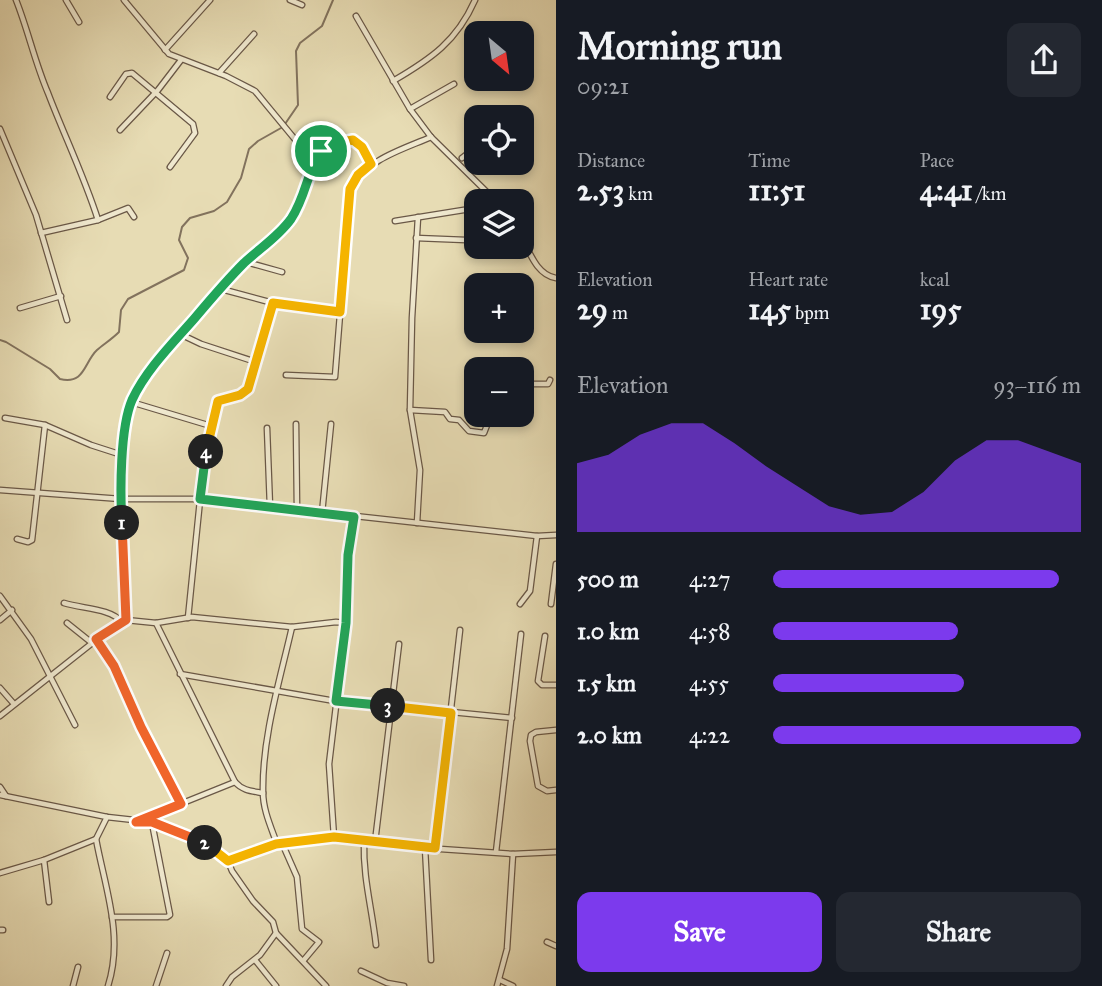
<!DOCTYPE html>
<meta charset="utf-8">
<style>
:root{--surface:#171b24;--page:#242831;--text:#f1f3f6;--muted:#9ea1a6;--accent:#7c3aed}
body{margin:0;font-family:"IM FELL Great Primer",serif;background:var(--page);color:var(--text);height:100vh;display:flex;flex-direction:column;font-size:26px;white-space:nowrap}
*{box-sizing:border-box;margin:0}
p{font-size:23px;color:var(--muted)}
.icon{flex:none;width:38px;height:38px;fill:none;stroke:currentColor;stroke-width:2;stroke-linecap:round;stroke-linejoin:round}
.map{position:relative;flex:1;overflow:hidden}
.drawer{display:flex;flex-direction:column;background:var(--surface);width:546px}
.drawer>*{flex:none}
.needle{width:46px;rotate:151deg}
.buttons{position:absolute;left:464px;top:21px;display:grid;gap:14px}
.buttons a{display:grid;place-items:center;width:70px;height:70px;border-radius:14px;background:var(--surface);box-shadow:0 4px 10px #0003;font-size:35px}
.pin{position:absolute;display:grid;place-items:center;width:60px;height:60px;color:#fff;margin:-30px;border:4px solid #fff;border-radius:50%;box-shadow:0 2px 7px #0007}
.km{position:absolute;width:35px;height:35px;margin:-18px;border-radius:50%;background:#222;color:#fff;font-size:19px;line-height:35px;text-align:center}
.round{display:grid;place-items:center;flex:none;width:74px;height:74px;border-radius:14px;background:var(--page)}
.headline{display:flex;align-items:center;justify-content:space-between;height:119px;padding:0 21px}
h1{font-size:38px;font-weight:700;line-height:52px}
.figures{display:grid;grid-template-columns:repeat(3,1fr);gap:10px;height:119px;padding:7px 21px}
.figures div{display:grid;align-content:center}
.figures b{font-size:30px;font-weight:700}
.figures small{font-size:19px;font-weight:400}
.figures p{font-size:19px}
.chart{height:196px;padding:14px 21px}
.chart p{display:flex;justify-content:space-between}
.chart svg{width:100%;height:126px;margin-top:7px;fill:var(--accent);opacity:.7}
.primary-button{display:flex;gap:14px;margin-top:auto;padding:14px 21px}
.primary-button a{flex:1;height:80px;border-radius:14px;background:var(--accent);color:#fff;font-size:28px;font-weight:700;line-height:80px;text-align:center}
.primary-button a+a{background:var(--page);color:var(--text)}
ul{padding:0 21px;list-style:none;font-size:23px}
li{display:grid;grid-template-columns:112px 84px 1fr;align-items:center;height:52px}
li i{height:18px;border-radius:9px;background:var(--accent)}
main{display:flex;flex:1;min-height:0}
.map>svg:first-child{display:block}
</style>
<main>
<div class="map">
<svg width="556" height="986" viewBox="0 0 556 986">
<rect width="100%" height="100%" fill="#e7dcb4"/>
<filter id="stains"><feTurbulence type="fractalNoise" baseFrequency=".00286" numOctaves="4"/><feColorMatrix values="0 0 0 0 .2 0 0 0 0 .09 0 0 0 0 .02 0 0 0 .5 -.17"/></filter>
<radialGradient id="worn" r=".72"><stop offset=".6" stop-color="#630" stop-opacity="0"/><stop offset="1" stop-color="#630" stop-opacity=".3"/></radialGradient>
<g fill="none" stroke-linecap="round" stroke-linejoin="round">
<g stroke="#82725d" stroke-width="2">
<polyline points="285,124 298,105 296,51 300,43 322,26 333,0"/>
<path d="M0,340L6,342L50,369L60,379C85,385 84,362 97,350C104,344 112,339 119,332L121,310L128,299L184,270L188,258L179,240L182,227L190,218L214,211L227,202L241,178L249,149L258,141L281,128"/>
</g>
<g stroke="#6a5847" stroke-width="7">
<g id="street">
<path d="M16,0C28,30 35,63 48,93C64,135 84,176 98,220"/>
<polyline points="66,0 79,22"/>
<polyline points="124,0 169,54 226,76 255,91 298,143 321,151"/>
<polyline points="290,0 302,5"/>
<polyline points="356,16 410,109 431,137 496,201"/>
<polyline points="165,50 210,0"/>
<polyline points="219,73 254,34"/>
<path d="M393,81C431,59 457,41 475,0"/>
<polyline points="110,97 126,74 132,73 193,124 195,133 170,167"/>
<polyline points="410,109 454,84"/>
<polyline points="0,129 36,215 67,320"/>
<polyline points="120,130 158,90 181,60"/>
<polyline points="462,158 476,147"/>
<polyline points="395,221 476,208"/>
<polyline points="41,233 98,220 128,208 134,217"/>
<polyline points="416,238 466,240 474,244"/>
<path d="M522,238C530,253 537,275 556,278"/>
<polyline points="246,262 282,272"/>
<polyline points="221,289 273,303 340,311"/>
<polyline points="20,308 61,296"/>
<polyline points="180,334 201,344 256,362"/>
<path d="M286,375L335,377L350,189C367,159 401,150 431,137"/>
<polyline points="522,384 548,384 550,380"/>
<polyline points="131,402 211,426"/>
<polyline points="410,410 445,412 450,419 459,420 469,431 484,433 491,415"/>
<polyline points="5,418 45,425 91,445 122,455"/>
<polyline points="296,424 297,510"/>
<polyline points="267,428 270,507"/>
<polyline points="0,490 121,499 200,499 537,536 556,535"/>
<polyline points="322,513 331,424"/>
<polyline points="417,523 420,470 410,410 412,318 418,217"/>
<polyline points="17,539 28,542 32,540 45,425"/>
<polyline points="0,596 31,639 75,725"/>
<path d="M64,603C83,609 110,608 122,622"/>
<polyline points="520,604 530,591 537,536"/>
<polyline points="551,604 556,564"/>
<polyline points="188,618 204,461 215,406 218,401 240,395 248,389 273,303"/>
<polyline points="0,620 12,610"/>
<path d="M126,620C123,552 111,470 131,404C141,373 195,317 218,291C240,266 270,246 289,220C294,214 300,205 303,198C309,185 309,163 319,153C328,144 341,142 353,140L362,147L371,164"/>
<polyline points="67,623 92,643"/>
<path d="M156,623L235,782C243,791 252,791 263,793"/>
<polyline points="545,636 538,681 542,685 556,685"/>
<polyline points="96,639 114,666 151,746 181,804"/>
<polyline points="180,674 329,700 512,718"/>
<polyline points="0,688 14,704"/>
<polyline points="0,716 110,629 126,620 156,623 192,617 292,627 336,622 346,623"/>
<polyline points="556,730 536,732 531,735 530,741 538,786 547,791 556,790"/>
<polyline points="0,787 6,796"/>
<polyline points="0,795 107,817 152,822 192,836 205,843 228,861 232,871 253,901 273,922 276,933 326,986"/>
<polyline points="138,821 235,782"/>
<polyline points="334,837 329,764 346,623 348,555 354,517"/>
<path d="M96,839C105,888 124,936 108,986"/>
<path d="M364,841C363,879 372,908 376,945"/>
<polyline points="375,842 399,644"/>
<polyline points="282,843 297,877 302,929 319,942 303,961"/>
<path d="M277,844C271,827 263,810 263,792C262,737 280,680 292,627"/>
<polyline points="425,848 431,960"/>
<polyline points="435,848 460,630"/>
<polyline points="496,852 521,634"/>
<polyline points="44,860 49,902"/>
<polyline points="228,861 277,844 334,837 411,847 513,854 556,852"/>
<polyline points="0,873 44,860 96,839 107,817"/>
<polyline points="112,917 167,917 170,915 152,823"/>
<polyline points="0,930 3,930"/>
<polyline points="547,942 556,946"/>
<polyline points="255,960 276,986"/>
<polyline points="361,971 387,983 404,986"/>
<polyline points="500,980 513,986"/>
<polyline points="73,986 78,967"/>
<polyline points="156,986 167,953"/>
<polyline points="226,986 232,977 260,955 276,933"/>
<polyline points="497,986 507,949 513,854"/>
</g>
</g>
<use href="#street" stroke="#efe8ce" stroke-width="4.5"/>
</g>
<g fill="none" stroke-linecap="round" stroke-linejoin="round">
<g stroke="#fff" stroke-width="14">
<path id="split-1" d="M122,523C120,492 120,428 132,400C146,370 172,344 194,319C210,300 226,281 244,263C260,248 278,237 291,219C306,197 308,168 321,151"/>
</g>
<g stroke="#fff" stroke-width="14">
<polyline id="split-2" points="122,523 126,620 96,639 114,666 141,727 181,804 136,822 152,822 205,843"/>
</g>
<g stroke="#fff" stroke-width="14">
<polyline id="split-3" points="205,843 228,861 276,844 334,837 435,848 451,713 388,706"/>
</g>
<g stroke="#fff" stroke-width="14">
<polyline id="split-4" points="206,452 200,499 354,517 348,555 346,623 336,701 388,706"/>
</g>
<g stroke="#fff" stroke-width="14">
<polyline id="split-5" points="206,452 218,401 240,395 248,389 273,303 340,312 350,189 358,175 371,164 362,147 353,140 336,143 321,151"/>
</g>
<use href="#split-1" stroke="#22a559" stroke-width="9"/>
<use href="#split-2" stroke="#f0652b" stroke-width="9"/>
<use href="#split-3" stroke="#f5b400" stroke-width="9"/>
<use href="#split-4" stroke="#22a559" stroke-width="9"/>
<use href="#split-5" stroke="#f5b400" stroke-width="9"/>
</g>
<rect width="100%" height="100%" filter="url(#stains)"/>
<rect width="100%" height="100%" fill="url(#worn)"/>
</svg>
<div class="buttons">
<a><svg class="needle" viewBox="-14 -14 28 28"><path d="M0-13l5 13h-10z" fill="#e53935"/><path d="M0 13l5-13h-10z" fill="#9ea1a6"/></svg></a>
<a><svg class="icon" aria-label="locate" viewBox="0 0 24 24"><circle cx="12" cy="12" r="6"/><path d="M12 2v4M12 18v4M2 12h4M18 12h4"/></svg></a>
<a><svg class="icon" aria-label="layers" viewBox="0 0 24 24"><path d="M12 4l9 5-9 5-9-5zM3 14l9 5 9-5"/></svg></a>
<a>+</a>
<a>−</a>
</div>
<div class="pin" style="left:321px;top:151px;background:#1e9e55"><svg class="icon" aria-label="arrive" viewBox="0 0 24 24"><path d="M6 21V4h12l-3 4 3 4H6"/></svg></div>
<b class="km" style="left:122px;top:523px">1</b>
<b class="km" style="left:205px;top:843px">2</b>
<b class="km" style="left:388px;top:706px">3</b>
<b class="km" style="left:206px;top:452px">4</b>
</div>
<section class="drawer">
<div class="headline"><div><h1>Morning run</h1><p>09:21</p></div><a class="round"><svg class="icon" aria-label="share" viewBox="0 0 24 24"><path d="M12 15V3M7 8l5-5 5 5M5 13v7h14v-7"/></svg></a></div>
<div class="figures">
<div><p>Distance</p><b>2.53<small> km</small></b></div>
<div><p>Time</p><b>11:51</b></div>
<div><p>Pace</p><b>4:41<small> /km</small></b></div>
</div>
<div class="figures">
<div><p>Elevation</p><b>29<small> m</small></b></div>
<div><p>Heart rate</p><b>145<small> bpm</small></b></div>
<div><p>kcal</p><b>195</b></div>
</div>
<div class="chart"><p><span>Elevation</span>93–116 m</p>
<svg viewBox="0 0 160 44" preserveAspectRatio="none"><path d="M0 44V20L10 17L20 10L30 6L40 6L50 13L60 21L70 28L80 35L90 38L100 37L110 30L120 19L130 12L140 12L150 16L160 20V44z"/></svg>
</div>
<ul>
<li><b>500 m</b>4:27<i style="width:93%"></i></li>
<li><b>1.0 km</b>4:58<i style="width:60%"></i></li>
<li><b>1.5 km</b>4:55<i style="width:62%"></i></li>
<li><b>2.0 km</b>4:22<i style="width:100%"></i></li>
</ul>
<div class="primary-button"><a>Save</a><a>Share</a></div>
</section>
</main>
